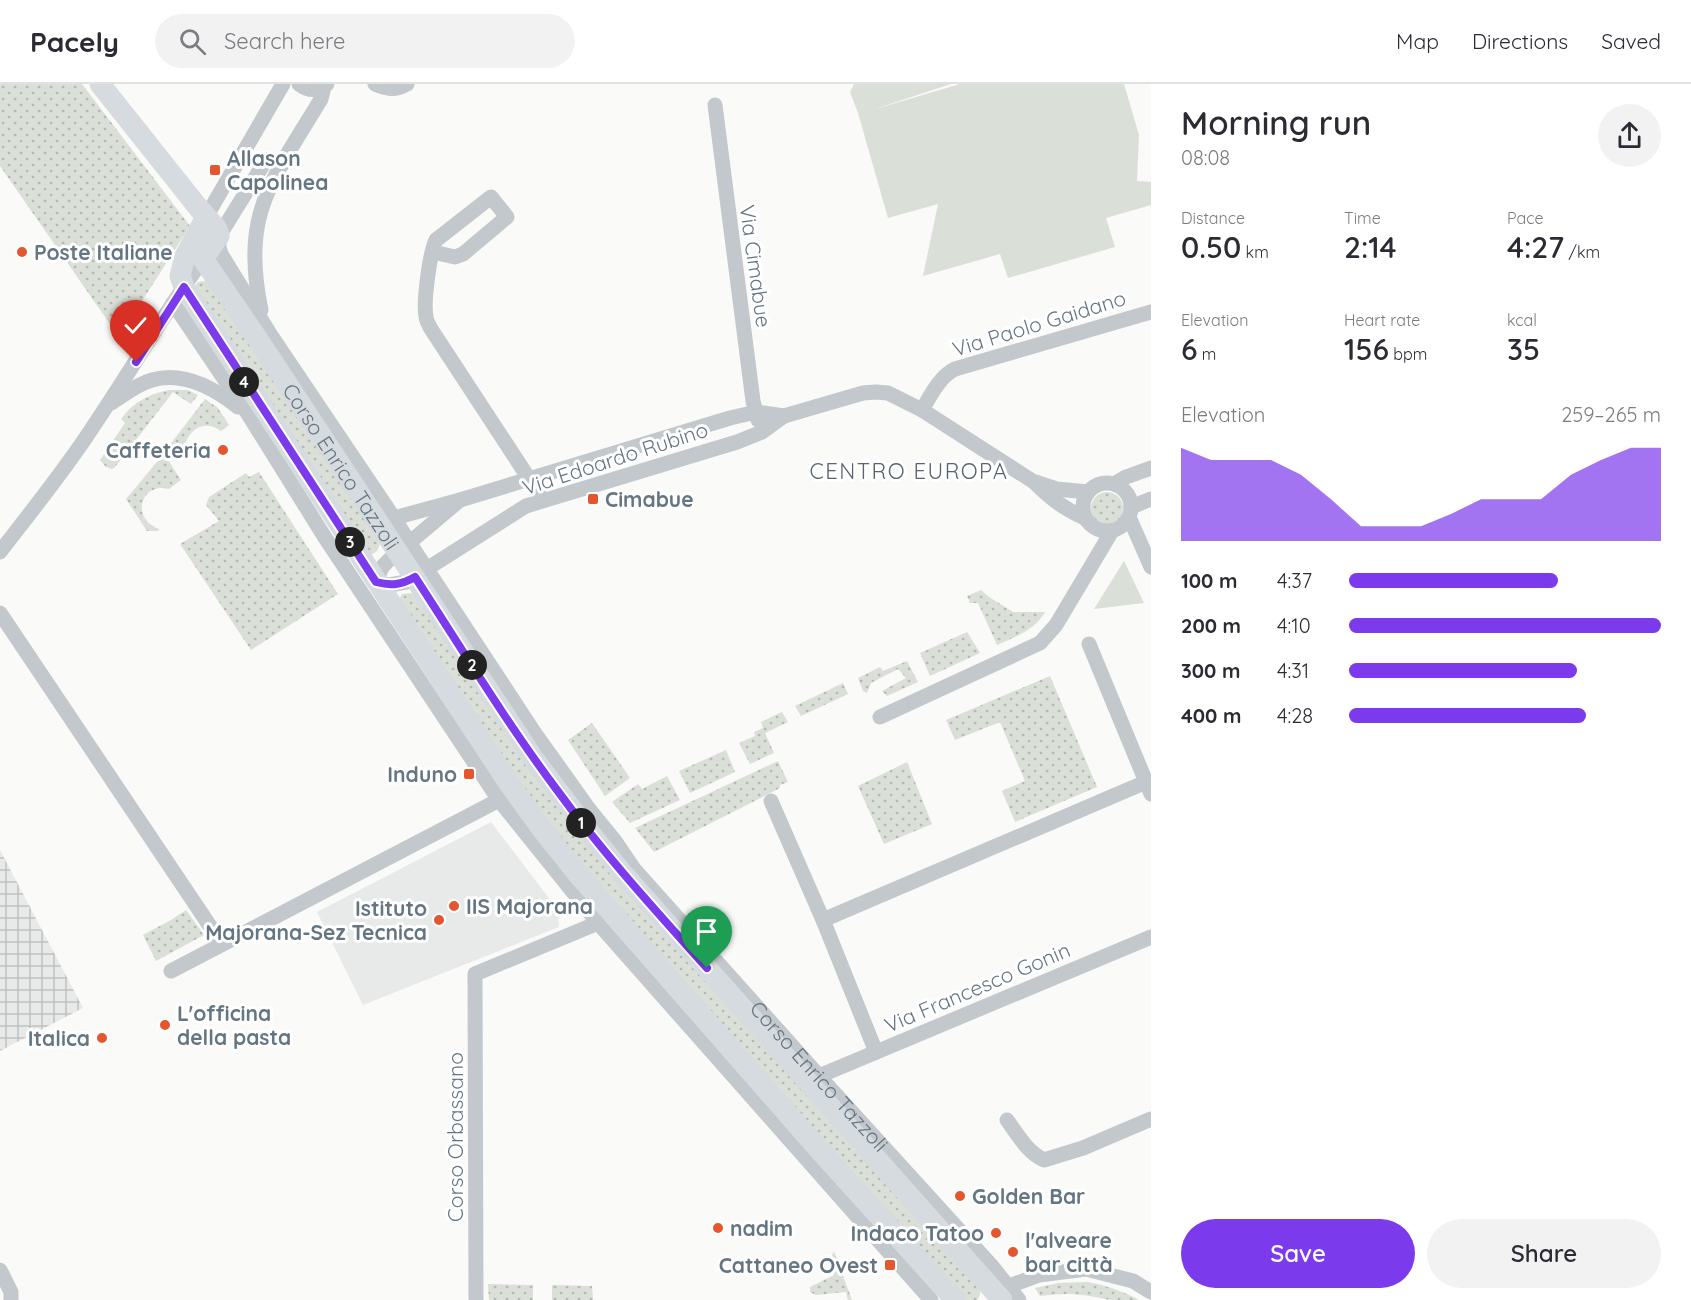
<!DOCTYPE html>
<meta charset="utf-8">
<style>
:root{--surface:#fff;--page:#f2f2f3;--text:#2b2b33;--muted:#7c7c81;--line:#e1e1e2;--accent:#7c3aed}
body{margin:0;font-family:Quicksand,sans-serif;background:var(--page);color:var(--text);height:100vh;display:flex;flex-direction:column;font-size:22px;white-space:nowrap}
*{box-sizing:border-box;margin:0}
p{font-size:20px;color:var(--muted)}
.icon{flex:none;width:33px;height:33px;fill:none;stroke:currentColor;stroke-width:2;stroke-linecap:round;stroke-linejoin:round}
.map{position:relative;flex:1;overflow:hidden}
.panel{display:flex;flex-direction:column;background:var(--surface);width:540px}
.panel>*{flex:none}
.pin{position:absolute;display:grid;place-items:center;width:51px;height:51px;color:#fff;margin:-62px -26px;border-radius:50% 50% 50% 0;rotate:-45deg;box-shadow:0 0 6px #0007}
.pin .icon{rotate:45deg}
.km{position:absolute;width:30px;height:30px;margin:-15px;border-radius:50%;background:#222;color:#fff;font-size:16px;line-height:30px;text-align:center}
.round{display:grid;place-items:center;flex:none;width:63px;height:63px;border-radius:32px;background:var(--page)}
.summary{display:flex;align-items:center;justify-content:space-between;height:102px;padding:0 30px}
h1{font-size:33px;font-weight:600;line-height:45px}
.metrics{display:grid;grid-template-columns:repeat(3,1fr);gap:9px;height:102px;padding:6px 30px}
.metrics div{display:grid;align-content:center}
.metrics b{font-size:30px;font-weight:600}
.metrics small{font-size:16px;font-weight:400}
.metrics p{font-size:16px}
.chart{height:168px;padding:12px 30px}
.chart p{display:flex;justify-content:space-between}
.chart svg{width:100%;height:108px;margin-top:6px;fill:var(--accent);opacity:.7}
.action{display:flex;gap:12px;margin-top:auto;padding:12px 30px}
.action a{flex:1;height:69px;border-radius:36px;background:var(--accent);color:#fff;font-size:24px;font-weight:600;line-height:69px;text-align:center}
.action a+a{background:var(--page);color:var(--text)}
ul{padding:0 30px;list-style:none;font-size:20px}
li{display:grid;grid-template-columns:96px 72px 1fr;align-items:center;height:45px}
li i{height:15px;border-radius:8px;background:var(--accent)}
header{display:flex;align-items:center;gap:36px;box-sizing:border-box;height:84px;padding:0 30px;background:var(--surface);border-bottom:2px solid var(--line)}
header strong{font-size:28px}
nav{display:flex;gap:33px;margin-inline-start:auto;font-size:21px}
.search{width:420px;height:54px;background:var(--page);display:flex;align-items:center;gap:15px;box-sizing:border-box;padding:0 21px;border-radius:33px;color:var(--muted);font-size:22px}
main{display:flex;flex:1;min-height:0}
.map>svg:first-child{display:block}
</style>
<header>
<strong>Pacely</strong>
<div class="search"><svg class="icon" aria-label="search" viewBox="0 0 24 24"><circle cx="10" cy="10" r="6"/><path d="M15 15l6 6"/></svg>Search here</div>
<nav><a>Map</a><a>Directions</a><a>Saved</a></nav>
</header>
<main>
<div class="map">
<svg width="1151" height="1216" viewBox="0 0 1151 1216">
<defs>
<pattern id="industrial-grid" width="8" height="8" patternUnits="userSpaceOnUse" patternTransform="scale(1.5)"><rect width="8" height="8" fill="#e8e9e9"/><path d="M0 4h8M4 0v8" fill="none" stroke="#c0c1c2"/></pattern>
<pattern id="grass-dots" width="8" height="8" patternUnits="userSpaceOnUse" patternTransform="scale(1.5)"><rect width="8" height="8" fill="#dadfd7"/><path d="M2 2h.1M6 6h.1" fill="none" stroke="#b4b9b4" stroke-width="1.8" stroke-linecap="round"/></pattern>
</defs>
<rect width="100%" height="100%" fill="#fafaf8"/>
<polygon fill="#e8e9e9" points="491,738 558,826 559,843 363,921 317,828"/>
<polygon fill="url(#industrial-grid)" points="0,766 83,924 0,967"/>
<g fill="url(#grass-dots)">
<polygon points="0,0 82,0 190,142 119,253 0,82"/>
<path d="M205,197L211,200L380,457C379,466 377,469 368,471L193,204L198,198Z"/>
<path d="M169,306H188L198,311L191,320L173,308L115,383L112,385L106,383L100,376L125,339L121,335C133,318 149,310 169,306Z"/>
<path d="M205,315L218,324L229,341L221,347C204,334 186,347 184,366L176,370L169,362Z"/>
<path d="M166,367L170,373L168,376L181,396L169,405C142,397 129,434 159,445L158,447H147L126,415Z"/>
<polygon points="259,388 338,510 251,566 180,460 219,437 206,421 209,413 246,389 249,393"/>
<circle cx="1107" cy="424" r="16"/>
<path d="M981,506L989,513L1013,528H1045C1035,546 1015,553 997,561L978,519H970L967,512Z"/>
<polygon points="412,509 980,1204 980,1211 977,1216 963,1216 558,757 397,519 402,510"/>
<polygon points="967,548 980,569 930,592 920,569"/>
<polygon points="907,577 918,598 887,612 882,607 906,594 898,585 871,599 867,609 863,607 858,594 880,583 883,587"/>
<polygon points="1050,592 1097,703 1015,738 1002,707 1025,697 1000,638 955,656 946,636"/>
<polygon points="843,599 848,610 801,632 795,622"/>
<polygon points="782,628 788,638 765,649 774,669 750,680 739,659 755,652 754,648 763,644 761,638"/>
<polygon points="592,639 630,694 605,712 568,656"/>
<polygon points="726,666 735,688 690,709 679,687"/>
<polygon points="778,677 788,698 780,701 780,704 654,768 635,744"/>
<polygon points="907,678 932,740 884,760 858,702"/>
<polygon points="667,692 680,716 630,739 612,718 638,700 642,705"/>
<polygon points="186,826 204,851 156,877 143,851 171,836"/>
<polygon points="834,1167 852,1216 848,1216 846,1208 816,1211 810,1208 810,1203 834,1191 829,1177"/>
<path d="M1087,1198C1106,1201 1122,1207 1139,1216C1130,1216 1119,1216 1110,1216C1084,1210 1067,1208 1040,1212L1035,1204L1058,1199Z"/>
<polygon points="488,1200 533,1201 533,1216 489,1216"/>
<polygon points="552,1201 592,1202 593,1216 552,1216"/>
</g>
<g fill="#dadfd7">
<polygon points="854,0 951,0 872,26 960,0 1124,0 1139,51 1137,97 1151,98 1151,121 1106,134 1115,163 1008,194 1000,170 923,192 938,120 888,134 858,29 850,8"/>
<polygon points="1124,477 1144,519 1094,525"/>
</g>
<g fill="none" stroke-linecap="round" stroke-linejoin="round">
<g stroke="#c3c8cc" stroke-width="15">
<path d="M299,0C308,7 318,8 327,0"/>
<path d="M375,0C387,5 395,7 407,0"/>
<polyline points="715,21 753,317 758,336"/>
<path id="s1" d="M282,81C274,77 270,74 263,81L219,152V163L221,170L270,250L394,434L409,458L534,648L589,725L615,757L634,785L819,992L991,1181L1019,1216"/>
<polyline points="206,133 283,0"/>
<path d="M433,168L455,173L463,170L507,133L491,113L436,156C430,167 423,219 426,232C426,237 429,241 431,245L543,416"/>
<polyline points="173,219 248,330 324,452 499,716 598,839 931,1216"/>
<path d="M261,226C255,197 252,168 258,139C266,97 300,51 321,15L324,3"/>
<path d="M111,319C124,311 137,300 152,296C183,287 214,304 238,323"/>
<path d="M922,326C931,311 939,293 955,285L1151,228"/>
<polyline points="1036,398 1057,405 1088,408"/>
<circle cx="1107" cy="423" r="24"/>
<polyline points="1114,400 1126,393 1151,384"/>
<path d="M460,416L390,475L382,483L376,498L389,501L406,498L526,422L737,358L762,348L784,332L863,309L876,308L888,309L922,326L1034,398C1050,414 1064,425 1085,434"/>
<polyline points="1131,423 1151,415"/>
<polyline points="1129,433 1151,483"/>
<polyline points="394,434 460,416 730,334 756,328 784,332"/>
<path d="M0,468C27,433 55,398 80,362C122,301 160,236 203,175"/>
<polyline points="0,529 222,860"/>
<polyline points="1089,560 1151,710"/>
<polyline points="880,633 1040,559 1056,541 1112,447"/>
<polyline points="771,717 823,836 876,968"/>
<polyline points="823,836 1146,698"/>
<polyline points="171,887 499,716"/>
<polyline points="819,992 1151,853"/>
<path d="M1007,1036C1018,1051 1027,1068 1044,1076L1083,1064L1151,1035"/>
<polyline points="0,1186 11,1208 11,1216"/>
<polyline points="1001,1208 1009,1202 1039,1191 1086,1185 1133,1197 1151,1208"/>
<polyline points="476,1216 475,890 598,839"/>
</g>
<g stroke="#d6dbdf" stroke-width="21">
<path id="s2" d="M100,0L197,122L217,145L219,152L203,175L259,257L533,674L586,744L624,791L1002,1216"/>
<polyline points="206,133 185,172 180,192 184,203 508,698 541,744 577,789 815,1061 955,1216"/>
</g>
</g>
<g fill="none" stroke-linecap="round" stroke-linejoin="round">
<g stroke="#fff" stroke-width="12">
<path id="route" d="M136,278L184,203L376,498C391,502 401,501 415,493C462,565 506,638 557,706C603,769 655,826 707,884"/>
</g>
<use href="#route" stroke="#7c3aed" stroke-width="8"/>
</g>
<g fill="#e4572e" stroke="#fff" stroke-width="2">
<rect x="209" y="80" width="12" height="12" rx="3"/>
<circle cx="22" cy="168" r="6"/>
<circle cx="223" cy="366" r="6"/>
<rect x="587" y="409" width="12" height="12" rx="3"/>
<rect x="463" y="684" width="12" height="12" rx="3"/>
<circle cx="454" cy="822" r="6"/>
<circle cx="439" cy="836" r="6"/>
<circle cx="165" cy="941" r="6"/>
<circle cx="102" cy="954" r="6"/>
<circle cx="960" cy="1112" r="6"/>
<circle cx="718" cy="1144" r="6"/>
<circle cx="996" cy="1149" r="6"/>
<circle cx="1013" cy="1168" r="6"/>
<rect x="884" y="1175" width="12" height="12" rx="3"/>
</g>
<g text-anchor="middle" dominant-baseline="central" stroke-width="6" stroke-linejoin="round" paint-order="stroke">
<g font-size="21" font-weight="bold" fill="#657683" stroke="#fff" text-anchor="start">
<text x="227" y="74">Allason<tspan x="227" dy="24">Capolinea</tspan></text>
<text x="34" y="168">Poste Italiane</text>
<text x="211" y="366" text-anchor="end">Caffeteria</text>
<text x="605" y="415">Cimabue</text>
<text x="457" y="690" text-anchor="end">Induno</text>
<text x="466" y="822">IIS Majorana</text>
<text x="427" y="824" text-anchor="end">Istituto<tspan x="427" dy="24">Majorana-Sez Tecnica</tspan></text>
<text x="177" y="929">L'officina<tspan x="177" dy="24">della pasta</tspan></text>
<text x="90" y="954" text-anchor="end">Italica</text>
<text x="972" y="1112">Golden Bar</text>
<text x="730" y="1144">nadim</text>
<text x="984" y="1149" text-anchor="end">Indaco Tatoo</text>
<text x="1025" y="1156">l'alveare<tspan x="1025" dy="24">bar città</tspan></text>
<text x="878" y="1181" text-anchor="end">Cattaneo Ovest</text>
</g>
<g font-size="21" fill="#657683" stroke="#fff">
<text transform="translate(756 182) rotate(82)">Via Cimabue</text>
<text transform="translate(1039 239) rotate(-17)">Via Paolo Gaidano</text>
<text transform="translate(615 374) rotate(-18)">Via Edoardo Rubino</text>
<text stroke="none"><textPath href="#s2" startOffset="471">Corso Enrico Tazzoli</textPath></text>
<text transform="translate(977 903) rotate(-23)">Via Francesco Gonin</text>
<text stroke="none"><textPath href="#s1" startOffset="1142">Corso Enrico Tazzoli</textPath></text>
<text transform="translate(455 1053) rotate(-90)">Corso Orbassano</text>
</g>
<g font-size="22" letter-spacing="1.5" fill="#57646e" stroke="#fff">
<text x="909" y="387">CENTRO EUROPA</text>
</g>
</g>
</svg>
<div class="pin" style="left:707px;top:884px;background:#1e9e55"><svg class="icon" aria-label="arrive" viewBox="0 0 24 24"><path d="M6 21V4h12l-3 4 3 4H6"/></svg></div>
<div class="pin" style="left:136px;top:278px;background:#d93025"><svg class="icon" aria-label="check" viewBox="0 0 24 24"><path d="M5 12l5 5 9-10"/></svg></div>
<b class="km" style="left:581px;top:739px">1</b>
<b class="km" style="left:472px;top:581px">2</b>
<b class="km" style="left:350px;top:458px">3</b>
<b class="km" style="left:244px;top:298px">4</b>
</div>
<section class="panel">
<div class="summary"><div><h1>Morning run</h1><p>08:08</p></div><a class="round"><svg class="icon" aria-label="share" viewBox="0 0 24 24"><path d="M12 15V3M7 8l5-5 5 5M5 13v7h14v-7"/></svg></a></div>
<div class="metrics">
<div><p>Distance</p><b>0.50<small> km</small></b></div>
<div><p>Time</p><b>2:14</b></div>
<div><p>Pace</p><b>4:27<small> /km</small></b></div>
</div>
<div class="metrics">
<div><p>Elevation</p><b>6<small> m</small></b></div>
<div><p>Heart rate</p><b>156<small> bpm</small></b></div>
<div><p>kcal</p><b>35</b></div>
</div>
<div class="chart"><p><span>Elevation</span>259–265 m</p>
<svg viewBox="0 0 160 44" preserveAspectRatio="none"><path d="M0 44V6L10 11L20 11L30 11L40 17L50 27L60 38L70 38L80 38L90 33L100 27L110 27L120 27L130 17L140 11L150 6L160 6V44z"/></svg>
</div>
<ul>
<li><b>100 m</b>4:37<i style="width:67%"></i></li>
<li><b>200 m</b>4:10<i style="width:100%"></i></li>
<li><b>300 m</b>4:31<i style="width:73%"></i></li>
<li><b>400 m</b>4:28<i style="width:76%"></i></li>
</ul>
<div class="action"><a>Save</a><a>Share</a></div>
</section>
</main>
